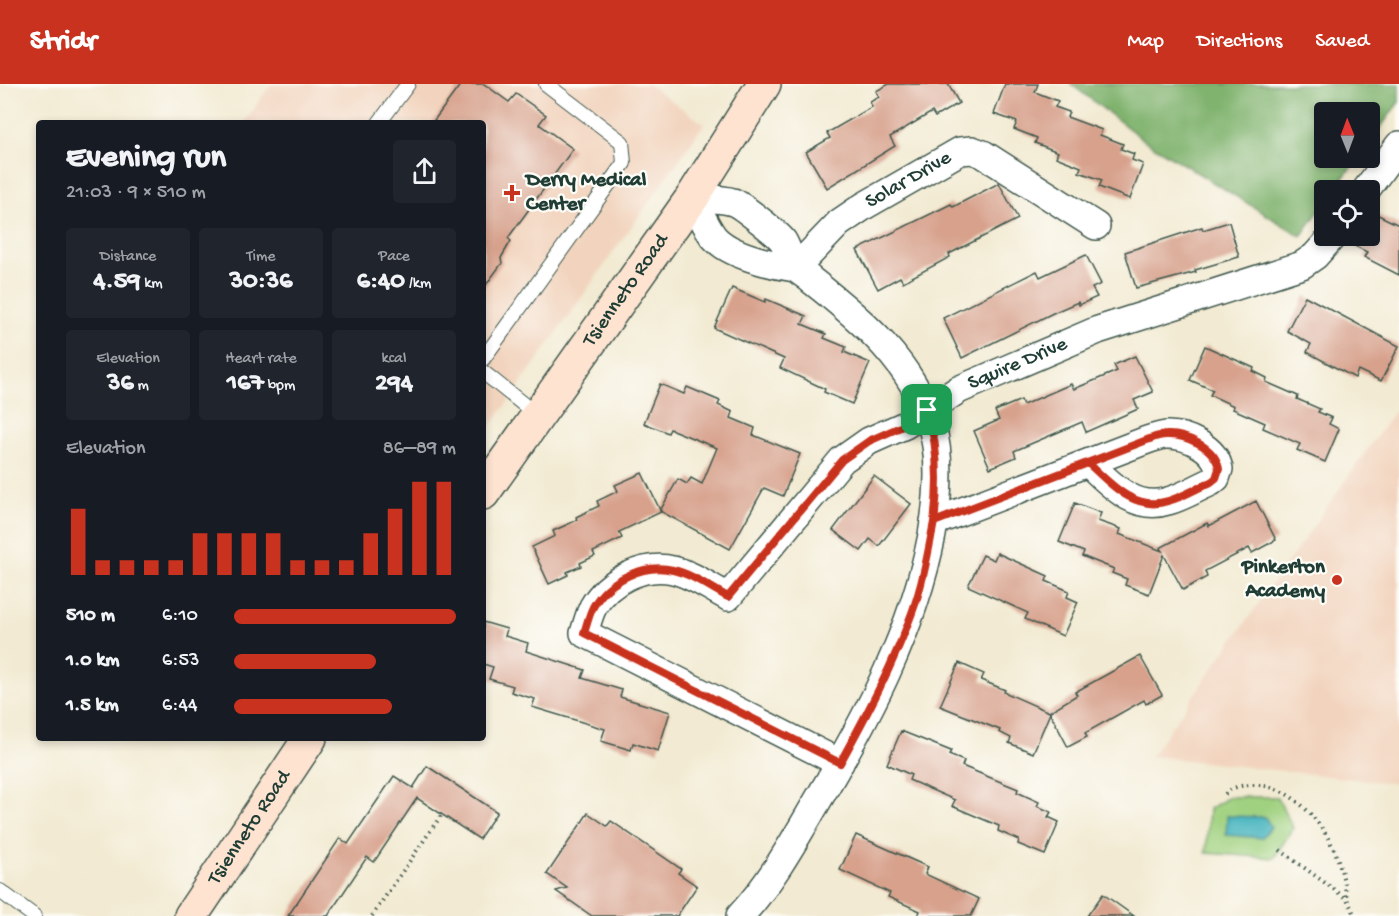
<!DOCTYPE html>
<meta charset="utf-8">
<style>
:root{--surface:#171b24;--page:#20242c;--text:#f1f3f6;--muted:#9ea1a6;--accent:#c8321e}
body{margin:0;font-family:"Gochi Hand",sans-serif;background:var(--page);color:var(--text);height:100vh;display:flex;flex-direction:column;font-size:22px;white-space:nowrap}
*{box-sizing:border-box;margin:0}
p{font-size:20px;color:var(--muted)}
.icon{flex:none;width:33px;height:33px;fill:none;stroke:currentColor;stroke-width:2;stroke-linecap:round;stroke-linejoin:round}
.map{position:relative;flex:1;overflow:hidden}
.sheet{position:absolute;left:36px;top:36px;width:450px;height:621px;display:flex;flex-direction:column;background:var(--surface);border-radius:6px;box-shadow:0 3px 9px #0003}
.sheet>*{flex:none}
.needle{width:39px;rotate:359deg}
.controls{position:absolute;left:1314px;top:18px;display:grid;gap:12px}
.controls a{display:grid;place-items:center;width:66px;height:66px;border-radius:6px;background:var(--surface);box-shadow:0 3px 9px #0003;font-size:30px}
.pin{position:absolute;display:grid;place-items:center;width:51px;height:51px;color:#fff;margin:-26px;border-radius:12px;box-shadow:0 3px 9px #0006}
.round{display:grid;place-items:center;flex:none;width:63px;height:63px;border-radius:6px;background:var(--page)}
.overview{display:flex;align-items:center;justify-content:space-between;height:102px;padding:0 30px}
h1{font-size:33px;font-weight:800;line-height:45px}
.metrics{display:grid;grid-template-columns:repeat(3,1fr);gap:9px;height:102px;padding:6px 30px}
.metrics div{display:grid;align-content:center;border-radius:6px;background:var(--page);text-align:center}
.metrics b{font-size:26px;font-weight:800}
.metrics small{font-size:16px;font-weight:400}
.metrics p{font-size:16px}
.chart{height:168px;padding:12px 30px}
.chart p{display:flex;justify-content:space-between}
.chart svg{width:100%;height:108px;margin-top:6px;stroke:var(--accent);stroke-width:6}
ul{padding:0 30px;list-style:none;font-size:20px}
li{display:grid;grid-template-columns:96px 72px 1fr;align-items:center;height:45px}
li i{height:15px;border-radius:8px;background:var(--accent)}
header{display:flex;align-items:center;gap:36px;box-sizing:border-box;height:84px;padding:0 30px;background:var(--accent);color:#fff}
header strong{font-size:28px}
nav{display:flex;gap:33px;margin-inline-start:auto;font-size:21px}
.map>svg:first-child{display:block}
</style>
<header>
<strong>Stridr</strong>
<nav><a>Map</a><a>Directions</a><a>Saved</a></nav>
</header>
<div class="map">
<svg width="1399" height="832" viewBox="0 0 1399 832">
<rect width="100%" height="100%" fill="#fdfcf7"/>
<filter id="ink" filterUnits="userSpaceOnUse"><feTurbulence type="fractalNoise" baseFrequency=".0167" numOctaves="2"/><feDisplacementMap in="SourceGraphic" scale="12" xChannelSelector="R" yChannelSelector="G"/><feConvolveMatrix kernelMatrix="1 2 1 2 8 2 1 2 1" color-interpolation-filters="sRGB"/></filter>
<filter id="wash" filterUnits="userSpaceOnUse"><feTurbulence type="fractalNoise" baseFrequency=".008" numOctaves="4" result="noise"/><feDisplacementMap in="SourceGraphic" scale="24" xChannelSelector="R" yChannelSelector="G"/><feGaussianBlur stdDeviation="1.35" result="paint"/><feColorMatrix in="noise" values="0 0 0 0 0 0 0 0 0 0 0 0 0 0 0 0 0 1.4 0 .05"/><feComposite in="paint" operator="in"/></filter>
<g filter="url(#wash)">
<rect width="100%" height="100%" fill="#f2ead2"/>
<g fill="#f2d4be">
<polygon points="271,0 648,0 704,40 483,353 483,39 244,39"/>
<polygon points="1399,321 1399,700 1151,672"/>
</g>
<polygon fill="#a0d180" stroke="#60875a" stroke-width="1.5" points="1229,713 1277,713 1293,744 1274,774 1206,769 1209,725"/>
<polygon fill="#80b36e" stroke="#507851" stroke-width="1.5" points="1071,0 1399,0 1399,18 1370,58 1370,28 1324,28 1324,74 1358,74 1334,106 1324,106 1324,120 1301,152 1145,57"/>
<polygon fill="#43b2bd" stroke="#317878" stroke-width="1.5" points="1227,732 1265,733 1271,743 1262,754 1226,751"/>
<g id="blocks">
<g fill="#d7a18c">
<polygon points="461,0 484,0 509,18 516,10 546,31 539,40 573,65 508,154 511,157 501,174 502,179 483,205 483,39 432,39"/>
<polygon points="889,0 948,0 959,19 935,33 932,28 890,53 895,62 827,104 806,68 830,54 827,49 872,23 870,18 879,13 876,7"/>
<polygon points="1005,0 1038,0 1035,8 1058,17 1055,23 1069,28 1067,33 1102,46 1100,51 1123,60 1121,65 1134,70 1132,76 1143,80 1130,115 1099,103 1102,96 1079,88 1081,83 1056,73 1058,68 1035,59 1037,54 1014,45 1017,38 994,30"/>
<polygon points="999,99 1018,135 949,170 950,173 903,198 900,193 878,205 857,166 951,120 953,123"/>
<polygon points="1370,127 1399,141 1399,191 1364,173 1367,168 1347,158 1348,152 1370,152"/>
<polygon points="1229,138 1239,173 1195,186 1196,188 1136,204 1125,168 1202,143 1203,146"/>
<polygon points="1086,171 1101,200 1092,204 1097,213 1079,221 1078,218 1055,228 962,274 943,234 1037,187 1040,193"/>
<polygon points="732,204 765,218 766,215 806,232 802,240 826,250 824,254 846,263 844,268 870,279 852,320 824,308 825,305 780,284 784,275 714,244"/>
<polygon points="1305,212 1399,262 1381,297 1358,286 1355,294 1329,280 1307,268 1311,260 1287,247"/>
<polygon points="1205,262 1254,284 1253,287 1267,294 1266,298 1298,312 1297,315 1320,325 1318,328 1332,334 1329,340 1339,345 1325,378 1297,366 1300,360 1263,344 1265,339 1233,325 1234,322 1210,311 1213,306 1190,296"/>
<polygon points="1135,272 1153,308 1134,316 1138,325 1086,348 1082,338 1014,367 1016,373 990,384 974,347 999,336 995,327 1021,316 1023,321 1071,300 1074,305 1117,287 1114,281"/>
<polygon points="660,300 684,310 687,303 720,317 718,321 733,328 731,334 755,344 753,351 800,370 783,412 764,404 730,465 660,427 678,395 687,400 691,394 702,400 717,364 670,345 668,349 644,339"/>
<polygon points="642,389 661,428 619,448 622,454 593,468 595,472 580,479 581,482 567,488 568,491 549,500 532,463 555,452 553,447 577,436 576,433 599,422 597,417 618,407 615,401"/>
<polygon points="874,392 911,420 879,462 870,455 861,467 833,446"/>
<polygon points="1256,417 1276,456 1252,469 1249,464 1205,487 1207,493 1183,506 1164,471 1149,510 1125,501 1127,495 1112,489 1114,485 1082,472 1084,468 1059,458 1075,419 1101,429 1098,437 1121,445 1119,450 1162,467 1160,464 1207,439 1209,442"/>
<polygon points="997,469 1048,492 1046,497 1069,507 1067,513 1078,518 1063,552 1025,535 1028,529 968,502 983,471 994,476"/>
<polygon points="483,538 507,545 505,552 528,559 526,567 585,586 582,594 622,606 620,613 670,628 658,667 633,659 631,666 601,657 605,645 532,623 535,615 511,608 513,602 489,595 493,583 483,580"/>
<polygon points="1140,572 1162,611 1146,620 1144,616 1085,649 1087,653 1068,663 1050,629 1033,669 1009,659 1011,654 999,648 1000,646 940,622 959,579 984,590 981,596 1005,606 1004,608 1049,628 1077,611 1075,608"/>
<polygon points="901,647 951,667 949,671 964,677 962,682 1018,705 1017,708 1039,718 1037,722 1051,728 1048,733 1059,738 1045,771 1018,760 1019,756 998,747 999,742 952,722 955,716 909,696 911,691 887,680"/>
<polygon points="427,682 497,728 479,755 417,714 374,778 367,773 328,832 288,832 340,754 348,760 394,692 413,704"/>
<polygon points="588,729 607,742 611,737 681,785 678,789 697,802 677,832 592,832 556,807 567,804 547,790"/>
<polygon points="856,751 928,783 925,790 979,815 971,832 918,832 920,827 888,813 890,809 840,786"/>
<polygon points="1103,810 1134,832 1087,832"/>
</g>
</g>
</g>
<g filter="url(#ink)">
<use href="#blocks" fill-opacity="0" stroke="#3f574c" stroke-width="1.5"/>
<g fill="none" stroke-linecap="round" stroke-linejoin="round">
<g stroke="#3f574c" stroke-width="16">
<g id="lane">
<polyline points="379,39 408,0"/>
<polyline points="483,275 624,79 622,58 546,0"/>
<polyline points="483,288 538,332"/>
<polyline points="0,807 34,832"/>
</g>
</g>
<g stroke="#3f574c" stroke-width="30">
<g id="street">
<polyline points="1366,106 1399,61"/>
<path d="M692,114C705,115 721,114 733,118C740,120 778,150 783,157C788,165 790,177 797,185C801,189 807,192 811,196C862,236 913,279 932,343C942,377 938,417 932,451C913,548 868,632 818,716C795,755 771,799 740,832"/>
<path d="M692,114C699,126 705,141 713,152C728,171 772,181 796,184"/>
<path id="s1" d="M796,184L839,139L864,122L960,67L972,66L983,70L1096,142"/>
<path d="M934,438L1147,356C1153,354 1159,352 1166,351C1185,350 1215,363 1219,385L1216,394L1211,398C1197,404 1183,413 1168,417C1134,428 1110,399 1088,379"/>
<path id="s2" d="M840,679L584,549C587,540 589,531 593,523C608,497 644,479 673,486C692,490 711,504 728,513L842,376L869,357L905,341L958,306L1098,246L1302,181L1315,172L1333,152"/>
</g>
</g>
<g stroke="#3f574c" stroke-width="36">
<g id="secondary">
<path id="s3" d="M483,409L692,114L764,0"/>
<path id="s4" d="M191,832L310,654"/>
</g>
</g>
<g stroke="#3f574c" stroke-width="4" stroke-dasharray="1.5 4.5" stroke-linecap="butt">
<path d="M1225,710C1233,702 1243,701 1255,701C1293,700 1329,745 1339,779C1343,791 1345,803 1347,815"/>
<polyline points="1280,766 1347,815 1355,832"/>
<polyline points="372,832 442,730"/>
</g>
<use href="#lane" stroke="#fff" stroke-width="14"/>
<use href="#street" stroke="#fff" stroke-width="27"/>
<use href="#secondary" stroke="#fee3d1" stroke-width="33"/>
</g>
</g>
<g fill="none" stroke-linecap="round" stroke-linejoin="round" filter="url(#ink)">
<g stroke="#fff" stroke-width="12">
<path id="route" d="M927,326L905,341L869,357L842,376L728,513C711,504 692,490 673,486C644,479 608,496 593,523C589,531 587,540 584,549L840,679C867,630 893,581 912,529C923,499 928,469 934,438L1147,356C1153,354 1159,351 1166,351C1185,350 1216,363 1219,385L1216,394L1211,398C1197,404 1183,413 1168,417C1134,428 1110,399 1088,379L934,438C939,400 939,363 927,326"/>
</g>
<use href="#route" stroke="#c8321e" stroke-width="8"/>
</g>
<g fill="#c8321e" stroke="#fdfcf7" stroke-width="2">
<path d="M509 100h6v6h6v6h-6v6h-6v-6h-6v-6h6z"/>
<circle cx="1337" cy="496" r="6"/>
</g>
<g text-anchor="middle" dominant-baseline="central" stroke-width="4.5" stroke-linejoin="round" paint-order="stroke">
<g font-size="21" fill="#1f3d34" stroke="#fdfcf7">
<text stroke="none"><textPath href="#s1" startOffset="144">Solar Drive</textPath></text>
<text stroke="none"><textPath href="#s3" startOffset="248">Tsienneto Road</textPath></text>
<text stroke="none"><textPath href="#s2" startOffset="849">Squire Drive</textPath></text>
<text stroke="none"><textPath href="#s4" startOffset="106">Tsienneto Road</textPath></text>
</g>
<g font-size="21" font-weight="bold" fill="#1f3d34" stroke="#fdfcf7" text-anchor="start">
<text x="526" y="97">Derry Medical<tspan x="526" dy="24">Center</tspan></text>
<text x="1325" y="484" text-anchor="end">Pinkerton<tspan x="1325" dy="24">Academy</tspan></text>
</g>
</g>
</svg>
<div class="controls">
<a><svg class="needle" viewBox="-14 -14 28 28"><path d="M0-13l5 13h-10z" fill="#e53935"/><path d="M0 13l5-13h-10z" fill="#9ea1a6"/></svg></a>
<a><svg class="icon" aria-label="locate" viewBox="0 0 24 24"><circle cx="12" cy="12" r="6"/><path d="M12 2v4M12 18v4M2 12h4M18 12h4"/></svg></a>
</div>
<div class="pin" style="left:927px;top:326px;background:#1e9e55"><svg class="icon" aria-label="arrive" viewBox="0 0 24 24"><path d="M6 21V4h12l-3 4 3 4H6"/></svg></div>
<section class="sheet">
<div class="overview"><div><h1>Evening run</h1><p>21:03 · 9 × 510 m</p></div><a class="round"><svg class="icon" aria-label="share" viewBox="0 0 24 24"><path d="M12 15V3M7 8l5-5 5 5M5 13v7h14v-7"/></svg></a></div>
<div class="metrics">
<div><p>Distance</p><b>4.59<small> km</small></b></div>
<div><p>Time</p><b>30:36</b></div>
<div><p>Pace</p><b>6:40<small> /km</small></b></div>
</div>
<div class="metrics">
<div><p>Elevation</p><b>36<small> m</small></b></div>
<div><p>Heart rate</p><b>167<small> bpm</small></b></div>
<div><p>kcal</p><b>294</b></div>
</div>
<div class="chart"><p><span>Elevation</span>86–89 m</p>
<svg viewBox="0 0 160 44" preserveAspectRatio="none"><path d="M5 44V17M15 44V38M25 44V38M35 44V38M45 44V38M55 44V27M65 44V27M75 44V27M85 44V27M95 44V38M105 44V38M115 44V38M125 44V27M135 44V17M145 44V6M155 44V6"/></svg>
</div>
<ul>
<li><b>510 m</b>6:10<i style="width:100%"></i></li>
<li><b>1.0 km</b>6:53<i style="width:64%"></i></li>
<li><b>1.5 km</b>6:44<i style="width:71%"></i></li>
</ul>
</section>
</div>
